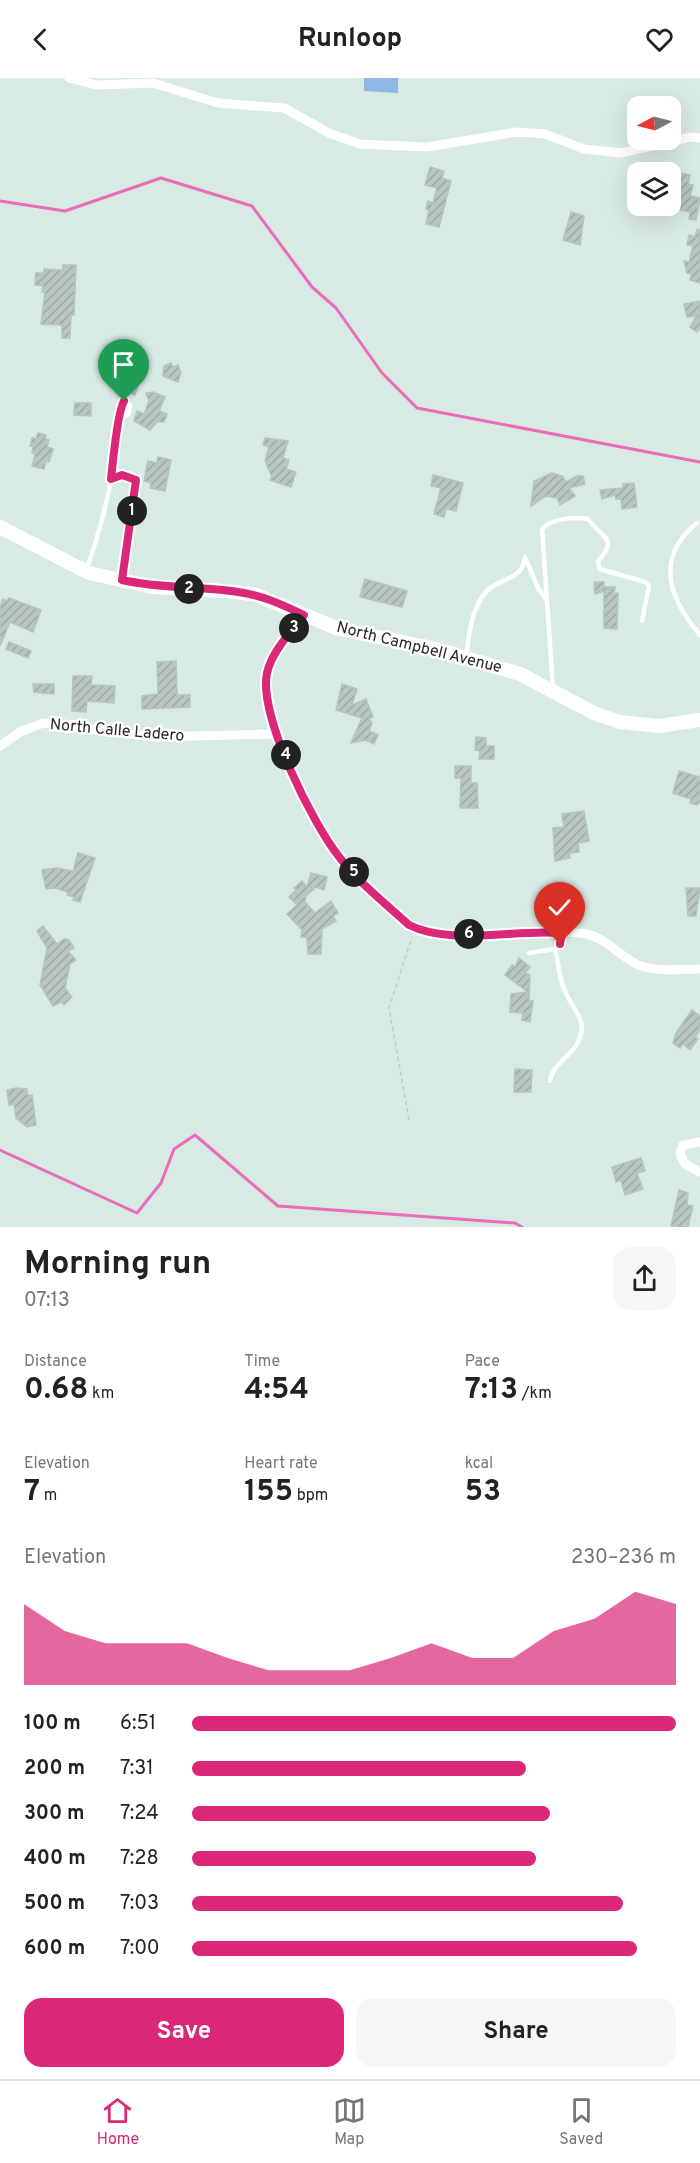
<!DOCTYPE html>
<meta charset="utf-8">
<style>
:root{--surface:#fff;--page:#f6f6f6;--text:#222;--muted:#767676;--line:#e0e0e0;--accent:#db2777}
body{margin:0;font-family:Overpass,sans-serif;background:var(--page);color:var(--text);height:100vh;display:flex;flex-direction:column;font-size:22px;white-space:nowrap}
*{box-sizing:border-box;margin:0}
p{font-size:20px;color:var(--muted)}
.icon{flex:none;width:33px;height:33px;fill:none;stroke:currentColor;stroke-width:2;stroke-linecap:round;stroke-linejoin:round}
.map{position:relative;height:1149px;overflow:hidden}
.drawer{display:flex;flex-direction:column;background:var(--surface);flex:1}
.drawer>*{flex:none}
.needle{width:39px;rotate:263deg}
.controls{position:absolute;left:627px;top:18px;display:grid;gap:12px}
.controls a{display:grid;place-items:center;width:54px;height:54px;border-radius:12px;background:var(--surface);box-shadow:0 6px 24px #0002;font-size:30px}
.pin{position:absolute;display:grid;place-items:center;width:51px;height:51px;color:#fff;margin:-62px -26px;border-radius:50% 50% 50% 0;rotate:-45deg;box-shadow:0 0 6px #0007}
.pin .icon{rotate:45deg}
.km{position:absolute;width:30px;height:30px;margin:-15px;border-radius:50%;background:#222;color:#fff;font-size:16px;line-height:30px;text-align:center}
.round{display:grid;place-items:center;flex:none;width:63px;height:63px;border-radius:18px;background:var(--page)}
.overview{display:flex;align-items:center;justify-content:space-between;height:102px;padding:0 24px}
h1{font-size:33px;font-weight:700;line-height:45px}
.figures{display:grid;grid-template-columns:repeat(3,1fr);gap:9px;height:102px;padding:6px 24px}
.figures div{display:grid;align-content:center}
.figures b{font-size:30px;font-weight:700}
.figures small{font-size:16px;font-weight:400}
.figures p{font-size:16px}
.chart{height:168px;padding:12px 24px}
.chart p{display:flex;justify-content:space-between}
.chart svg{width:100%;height:108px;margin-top:6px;fill:var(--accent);opacity:.7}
.action{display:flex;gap:12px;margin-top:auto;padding:12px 24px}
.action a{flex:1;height:69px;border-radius:18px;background:var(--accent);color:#fff;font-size:24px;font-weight:700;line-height:69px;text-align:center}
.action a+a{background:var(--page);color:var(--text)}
ul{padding:0 24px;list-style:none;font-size:20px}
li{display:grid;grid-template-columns:96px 72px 1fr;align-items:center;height:45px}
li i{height:15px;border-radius:8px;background:var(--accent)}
header{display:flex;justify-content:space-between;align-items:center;height:78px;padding:0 24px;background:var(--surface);font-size:27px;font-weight:700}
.tab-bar{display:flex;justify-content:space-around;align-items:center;height:84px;border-top:2px solid var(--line);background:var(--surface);font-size:16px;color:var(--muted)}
.tab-bar a{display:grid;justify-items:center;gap:3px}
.tab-bar .active{color:var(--accent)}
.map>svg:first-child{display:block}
</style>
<header><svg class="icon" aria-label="back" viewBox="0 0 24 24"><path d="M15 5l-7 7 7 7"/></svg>Runloop<svg class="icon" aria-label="heart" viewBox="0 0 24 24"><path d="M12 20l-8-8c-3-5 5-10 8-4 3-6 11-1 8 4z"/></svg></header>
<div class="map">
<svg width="700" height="1149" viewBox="0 0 700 1149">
<defs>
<pattern id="building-hatch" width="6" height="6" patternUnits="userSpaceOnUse" patternTransform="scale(1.5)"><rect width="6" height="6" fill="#b8c5c1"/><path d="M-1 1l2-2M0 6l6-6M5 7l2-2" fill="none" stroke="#9ea9a6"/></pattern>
</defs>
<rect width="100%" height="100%" fill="#d8eae4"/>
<polygon fill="#91b7e7" points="364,0 398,0 398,15 364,13"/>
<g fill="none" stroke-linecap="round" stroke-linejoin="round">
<g stroke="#eb6cb9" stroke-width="3">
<polyline points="0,123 65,133 161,100 252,128 312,209 336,230 382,295 417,330 700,384"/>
<polyline points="0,1072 137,1135 161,1105 174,1071 195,1057 278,1128 515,1145 522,1149"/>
</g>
</g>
<g fill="url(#building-hatch)" stroke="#b3c5c0" stroke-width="1.5">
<polygon points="430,89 444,93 442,100 451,103 439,149 426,146 429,132 426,131 428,123 433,125 437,110 425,107"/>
<polygon points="681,95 690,97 688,106 693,107 690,118 700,120 696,142 689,141 690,134 670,130 670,96 680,98"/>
<polygon points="571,134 584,138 580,167 563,162"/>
<polygon points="697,151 700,152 700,205 690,202 692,196 687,195 684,183 689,184 693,168 687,167 689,157 695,159"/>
<polygon points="63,187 76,187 74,237 71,237 70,260 62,260 62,247 41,246 45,214 42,214 43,208 35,207 36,195 44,195 44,191 63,192"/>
<polygon points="700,223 700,250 697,254 690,249 697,238 687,239 684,226"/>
<polygon points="140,284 145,286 135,317 125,313 128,304 131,305"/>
<polygon points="171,285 173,289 178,287 181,295 178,304 163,298 164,288"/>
<polygon points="153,314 165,319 159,333 167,336 164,344 157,344 150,352 134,343 137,333 144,336 149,323 146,315"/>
<polygon points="75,325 91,325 91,338 74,337"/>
<polygon points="38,355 46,357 45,361 49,362 47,369 53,371 49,384 46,383 44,391 32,388 35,376 32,375 33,369 30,368 32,360 36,361"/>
<polygon points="265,360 288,363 283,380 289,382 286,391 296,394 291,409 270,402 272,399 265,383 269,369 263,367"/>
<polygon points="158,379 171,382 165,413 150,410 151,405 144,403 148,383 157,385"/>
<polygon points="552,395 562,398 566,404 577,398 583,398 585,406 569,410 575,418 560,427 557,420 546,418 531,428 534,403"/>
<polygon points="433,397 463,405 456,433 446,431 444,439 434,436 441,410 431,408"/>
<polygon points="634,405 637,429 622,431 621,421 616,421 615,417 602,421 600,412 623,410 623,406"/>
<polygon points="365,501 407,513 402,529 360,519"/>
<polygon points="594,504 604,504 604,509 615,509 614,516 618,515 617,551 604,550 604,513 595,516"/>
<polygon points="9,520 41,532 33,554 10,544 0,568 0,529 3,521 7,523"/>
<polygon points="9,564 31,573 28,580 6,571"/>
<polygon points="176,583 177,617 190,617 190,629 142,631 142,618 158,616 157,584"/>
<polygon points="73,598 92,598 91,607 115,608 114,625 87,623 86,634 72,633"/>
<polygon points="33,606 54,606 54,616 34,614"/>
<polygon points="342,606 357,611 352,627 366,621 373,639 369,640 372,645 369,653 378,657 374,666 365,662 351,665 362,640 336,632"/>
<polygon points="476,659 486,660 486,668 494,668 494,681 479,681 480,673 475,672"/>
<polygon points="455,688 471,688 471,705 477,705 478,730 460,730 461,700 455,700"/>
<polygon points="679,693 700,699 700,724 697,727 690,725 691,721 673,715"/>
<polygon points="584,733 589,763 578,765 579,774 569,775 570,780 555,783 553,750 564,749 562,736"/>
<polygon points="78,775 95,780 80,824 73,822 74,819 67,817 68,814 55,810 46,811 42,792 57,790 73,793"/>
<polygon points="311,795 327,799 324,812 316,809 306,818 305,824 315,835 331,823 338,835 333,838 336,843 322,851 321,876 308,876 307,859 301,859 302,852 287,836 297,827 289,819 296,812 294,810 302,803 307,809"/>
<polygon points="686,810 700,810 696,838 688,838"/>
<polygon points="43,848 57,866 64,861 69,862 74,870 68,873 76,882 70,886 65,910 72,919 64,927 61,924 53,928 40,907 47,870 37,853"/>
<polygon points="519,880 530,889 525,895 530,897 529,923 533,923 530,944 522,942 523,935 510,934 511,916 528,914 505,897 512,887 515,889"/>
<polygon points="692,932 700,938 700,952 695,959 698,961 690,972 683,966 680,970 673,965 676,955"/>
<polygon points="515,991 532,992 531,1014 514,1014"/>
<polygon points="16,1010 27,1011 28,1018 32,1017 36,1047 27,1049 16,1040 14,1026 9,1027 7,1012"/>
<polygon points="641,1080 645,1093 637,1095 643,1111 625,1117 621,1102 616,1104 612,1089"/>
<polygon points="679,1112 688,1115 687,1127 693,1128 688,1149 671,1148"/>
</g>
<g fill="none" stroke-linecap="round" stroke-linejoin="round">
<polyline stroke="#c7c7c7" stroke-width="1.5" stroke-dasharray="4.5 3" stroke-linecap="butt" points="409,1042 389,930 412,859"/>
<g stroke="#fff" stroke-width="4.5">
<polyline points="111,401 122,397 136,402 123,500"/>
<path d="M697,445C654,480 669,520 700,557"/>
<polyline points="525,479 539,512 547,522 553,611"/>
<path d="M87,490C97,461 106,431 111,401C115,382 116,337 124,323L130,327L129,335L121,342"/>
<path d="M547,522L542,451C551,440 575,439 588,441C602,461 619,458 598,484L600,491L645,504L649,508L642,543"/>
<path d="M466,578C469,557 471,531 486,514C496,501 523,502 524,482"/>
<polyline points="529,875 555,871 560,866 562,855"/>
<path d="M550,1003C552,987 569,980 577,966C591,941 570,931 563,908C559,896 558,884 555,871"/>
</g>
<g stroke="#fff" stroke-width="9">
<polyline points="69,0 96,7 153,5 218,25 284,30 331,56 360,66 427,69 517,54 545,56 584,71 621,75 691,59 700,60"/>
<path d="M304,537C291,554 273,572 267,594C256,637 313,742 338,778C349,793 402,845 418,852C459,868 538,848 586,856C607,860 622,881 641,888C659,894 681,891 700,891"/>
<polyline points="0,668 20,654 43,645 152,659 276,656"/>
<polyline points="700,1064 683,1067 680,1076 685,1086 700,1094"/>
</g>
<polyline stroke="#fff" stroke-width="14" points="0,449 89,495 153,509 237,514 256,517 339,551 432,570 520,596 594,635 620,644 659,648 700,642"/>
</g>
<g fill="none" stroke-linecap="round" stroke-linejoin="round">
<g stroke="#fff" stroke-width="12">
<path id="route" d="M124,323C117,335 113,384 111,401L122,397L136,402L122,502C161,511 199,508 238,514C262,517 283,527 304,537C291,554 272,573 267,595C258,637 313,747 340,780C359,805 386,826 409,847C451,868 515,851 562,855L560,866"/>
</g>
<use href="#route" stroke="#db2777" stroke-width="8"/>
</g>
<g text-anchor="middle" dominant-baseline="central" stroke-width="5" stroke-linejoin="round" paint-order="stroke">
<g font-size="16" fill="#272727" stroke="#fff">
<text transform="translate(419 570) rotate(14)">North Campbell Avenue</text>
<text transform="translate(117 653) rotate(5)">North Calle Ladero</text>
</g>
</g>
</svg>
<div class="controls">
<a><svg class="needle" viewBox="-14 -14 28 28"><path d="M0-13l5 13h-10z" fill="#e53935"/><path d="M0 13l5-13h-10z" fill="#767676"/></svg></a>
<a><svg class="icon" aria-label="layers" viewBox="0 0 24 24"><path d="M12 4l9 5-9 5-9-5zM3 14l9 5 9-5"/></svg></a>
</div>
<div class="pin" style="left:124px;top:323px;background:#1e9e55"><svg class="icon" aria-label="arrive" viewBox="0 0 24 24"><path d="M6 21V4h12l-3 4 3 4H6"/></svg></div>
<div class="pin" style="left:560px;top:866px;background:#d93025"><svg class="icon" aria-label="check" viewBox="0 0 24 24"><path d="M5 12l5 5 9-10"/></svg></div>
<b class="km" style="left:132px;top:433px">1</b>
<b class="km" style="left:189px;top:511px">2</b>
<b class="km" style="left:294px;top:550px">3</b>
<b class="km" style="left:286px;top:677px">4</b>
<b class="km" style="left:354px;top:794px">5</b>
<b class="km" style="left:469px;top:856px">6</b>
</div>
<section class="drawer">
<div class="overview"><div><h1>Morning run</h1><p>07:13</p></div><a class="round"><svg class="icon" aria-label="share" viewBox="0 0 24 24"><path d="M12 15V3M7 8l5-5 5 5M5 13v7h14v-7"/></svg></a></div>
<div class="figures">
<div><p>Distance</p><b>0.68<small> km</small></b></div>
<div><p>Time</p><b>4:54</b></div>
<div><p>Pace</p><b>7:13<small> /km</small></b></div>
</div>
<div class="figures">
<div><p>Elevation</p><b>7<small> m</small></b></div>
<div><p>Heart rate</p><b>155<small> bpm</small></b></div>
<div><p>kcal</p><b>53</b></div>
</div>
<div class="chart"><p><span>Elevation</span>230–236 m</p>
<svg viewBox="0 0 160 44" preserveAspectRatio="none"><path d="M0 44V11L10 22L20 27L30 27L40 27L50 33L60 38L70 38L80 38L90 33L100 27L110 33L120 33L130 22L140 17L150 6L160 11V44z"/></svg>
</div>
<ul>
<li><b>100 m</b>6:51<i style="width:100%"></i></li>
<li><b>200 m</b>7:31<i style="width:69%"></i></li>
<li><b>300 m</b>7:24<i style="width:74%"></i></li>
<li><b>400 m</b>7:28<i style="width:71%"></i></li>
<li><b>500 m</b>7:03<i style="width:89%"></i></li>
<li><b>600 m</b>7:00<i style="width:92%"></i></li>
</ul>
<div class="action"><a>Save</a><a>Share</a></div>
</section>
<nav class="tab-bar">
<a class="active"><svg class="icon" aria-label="home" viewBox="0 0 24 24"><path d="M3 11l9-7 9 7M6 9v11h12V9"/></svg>Home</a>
<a><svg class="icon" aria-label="map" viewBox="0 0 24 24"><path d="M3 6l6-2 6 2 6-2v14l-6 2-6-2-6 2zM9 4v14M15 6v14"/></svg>Map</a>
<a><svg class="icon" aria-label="saved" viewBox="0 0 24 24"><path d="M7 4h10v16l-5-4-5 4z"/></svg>Saved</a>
</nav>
